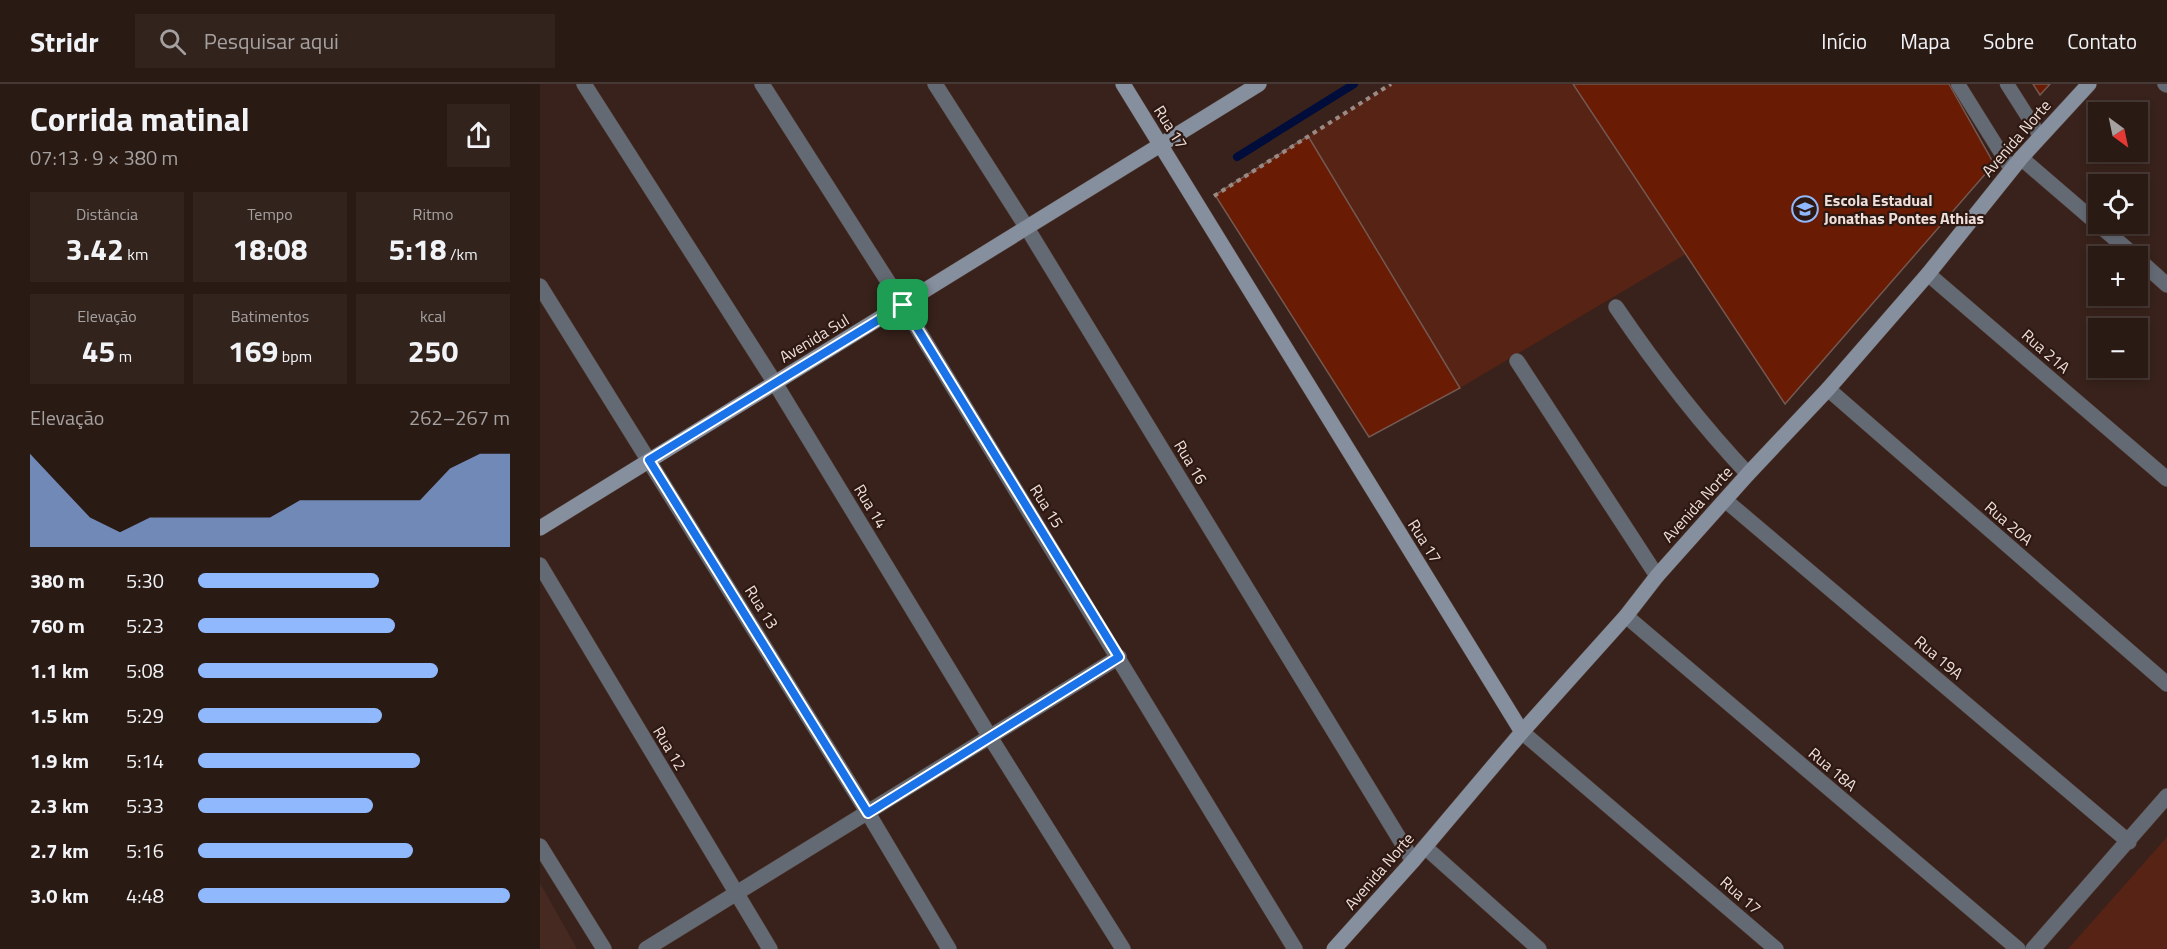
<!DOCTYPE html>
<html lang="pt">
<meta charset="utf-8">
<style>
:root{--surface:#2a1a14;--page:#32231d;--text:#f1f3f6;--muted:#a5a1a0;--line:#463834;--accent:#90b8fd}
body{margin:0;font-family:"Titillium Web",sans-serif;background:var(--page);color:var(--text);height:100vh;display:flex;flex-direction:column;font-size:22px;white-space:nowrap}
*{box-sizing:border-box;margin:0}
p{font-size:20px;color:var(--muted)}
.icon{flex:none;width:33px;height:33px;fill:none;stroke:currentColor;stroke-width:2;stroke-linecap:round;stroke-linejoin:round}
.map{position:relative;flex:1;overflow:hidden}
.side{display:flex;flex-direction:column;background:var(--surface);width:540px}
.side>*{flex:none}
.needle{width:39px;rotate:147deg}
.tools{position:absolute;left:1548px;top:18px;display:grid;gap:12px}
.tools a{display:grid;place-items:center;width:60px;height:60px;border-radius:0px;background:var(--surface);box-shadow:0 3px 9px #0003,0 0 0 2px var(--line);font-size:30px}
.pin{position:absolute;display:grid;place-items:center;width:51px;height:51px;color:#fff;margin:-26px;border-radius:12px;box-shadow:0 3px 9px #0006}
.round{display:grid;place-items:center;flex:none;width:63px;height:63px;border-radius:0px;background:var(--page)}
.summary{display:flex;align-items:center;justify-content:space-between;height:102px;padding:0 30px}
h1{font-size:33px;font-weight:700;line-height:45px}
.stats{display:grid;grid-template-columns:repeat(3,1fr);gap:9px;height:102px;padding:6px 30px}
.stats div{display:grid;align-content:center;border-radius:0px;background:var(--page);text-align:center}
.stats b{font-size:30px;font-weight:700}
.stats small{font-size:16px;font-weight:400}
.stats p{font-size:16px}
.chart{height:168px;padding:12px 30px}
.chart p{display:flex;justify-content:space-between}
.chart svg{width:100%;height:108px;margin-top:6px;fill:var(--accent);opacity:.7}
ul{padding:0 30px;list-style:none;font-size:20px}
li{display:grid;grid-template-columns:96px 72px 1fr;align-items:center;height:45px}
li i{height:15px;border-radius:8px;background:var(--accent)}
header{display:flex;align-items:center;gap:36px;box-sizing:border-box;height:84px;padding:0 30px;background:var(--surface);border-bottom:2px solid var(--line)}
header strong{font-size:28px}
nav{display:flex;gap:33px;margin-inline-start:auto;font-size:21px}
.search{width:420px;height:54px;background:var(--page);display:flex;align-items:center;gap:15px;box-sizing:border-box;padding:0 21px;border-radius:0px;color:var(--muted);font-size:22px}
main{display:flex;flex:1;min-height:0}
.map>svg:first-child{display:block}
</style>
<header>
<strong>Stridr</strong>
<div class="search"><svg class="icon" aria-label="search" viewBox="0 0 24 24"><circle cx="10" cy="10" r="6"/><path d="M15 15l6 6"/></svg>Pesquisar aqui</div>
<nav><a>Início</a><a>Mapa</a><a>Sobre</a><a>Contato</a></nav>
</header>
<main>
<section class="side">
<div class="summary"><div><h1>Corrida matinal</h1><p>07:13 · 9 × 380 m</p></div><a class="round"><svg class="icon" aria-label="share" viewBox="0 0 24 24"><path d="M12 15V3M7 8l5-5 5 5M5 13v7h14v-7"/></svg></a></div>
<div class="stats">
<div><p>Distância</p><b>3.42<small> km</small></b></div>
<div><p>Tempo</p><b>18:08</b></div>
<div><p>Ritmo</p><b>5:18<small> /km</small></b></div>
</div>
<div class="stats">
<div><p>Elevação</p><b>45<small> m</small></b></div>
<div><p>Batimentos</p><b>169<small> bpm</small></b></div>
<div><p>kcal</p><b>250</b></div>
</div>
<div class="chart"><p><span>Elevação</span>262–267 m</p>
<svg viewBox="0 0 160 44" preserveAspectRatio="none"><path d="M0 44V6L10 19L20 32L30 38L40 32L50 32L60 32L70 32L80 32L90 25L100 25L110 25L120 25L130 25L140 12L150 6L160 6V44z"/></svg>
</div>
<ul>
<li><b>380 m</b>5:30<i style="width:58%"></i></li>
<li><b>760 m</b>5:23<i style="width:63%"></i></li>
<li><b>1.1 km</b>5:08<i style="width:77%"></i></li>
<li><b>1.5 km</b>5:29<i style="width:59%"></i></li>
<li><b>1.9 km</b>5:14<i style="width:71%"></i></li>
<li><b>2.3 km</b>5:33<i style="width:56%"></i></li>
<li><b>2.7 km</b>5:16<i style="width:69%"></i></li>
<li><b>3.0 km</b>4:48<i style="width:100%"></i></li>
</ul>
</section>
<div class="map">
<svg width="1627" height="865" viewBox="0 0 1627 865">
<rect width="100%" height="100%" fill="#38221b"/>
<polygon fill="#462921" points="0,799 37,865 0,865"/>
<g fill="#562315">
<polygon points="851,0 1033,0 1146,170 920,304 768,52"/>
<polygon points="1627,753 1627,865 1528,865"/>
</g>
<g fill="none" stroke-linecap="round" stroke-linejoin="round">
<polyline stroke="#000d3b" stroke-width="8" points="697,73 814,0"/>
</g>
<g fill="#691b04" stroke="#735951" stroke-width="1.5">
<polygon points="1033,0 1409,0 1454,80 1245,320"/>
<polygon points="1493,0 1510,0 1500,11"/>
<polygon points="768,52 920,304 829,353 675,111"/>
</g>
<g fill="none" stroke-linecap="round" stroke-linejoin="round">
<g stroke="#55403a" stroke-width="15">
<g id="lane">
<polyline points="1418,0 1471,85"/>
<polyline points="1467,0 1500,52"/>
</g>
</g>
<g stroke="#55403a" stroke-width="16">
<g id="street">
<polyline points="44,0 235,299 450,653 583,865"/>
<polyline points="222,0 363,221 755,865"/>
<polyline points="395,0 487,144 873,777"/>
<polyline points="1625,0 1627,1"/>
<polyline points="1481,74 1595,172"/>
<polyline points="1598,175 1627,201"/>
<polyline points="1388,190 1627,395"/>
<polyline points="0,202 328,729 409,865"/>
<path d="M1076,223C1116,282 1159,338 1208,390"/>
<polyline points="977,277 1117,492"/>
<polyline points="1288,305 1627,600"/>
<polyline points="1185,416 1589,758"/>
<polyline points="0,481 230,865"/>
<polyline points="1086,532 1478,865"/>
<polyline points="982,648 1236,865"/>
<polyline points="0,762 64,865"/>
<polyline points="885,763 999,865"/>
<polyline points="106,865 579,573"/>
<polyline points="1493,865 1627,712"/>
</g>
</g>
<g stroke="#55403a" stroke-width="16">
<g id="secondary">
<polyline points="583,0 982,648"/>
<polyline points="0,444 719,0"/>
<polyline points="794,865 873,777 982,648 1086,532 1117,492 1208,390 1288,305 1388,190 1481,74 1549,0"/>
</g>
</g>
<polyline stroke="#9b8983" stroke-width="4" stroke-dasharray="4.5 4.5" stroke-linecap="butt" points="674,112 851,0"/>
<use href="#lane" stroke="#646a74" stroke-width="14"/>
<use href="#street" stroke="#646a74" stroke-width="15"/>
<use href="#secondary" stroke="#868f9e" stroke-width="15"/>
</g>
<g fill="none" stroke-linecap="round" stroke-linejoin="round">
<g stroke="#fff" stroke-width="12">
<polygon id="route" points="363,221 579,573 328,729 109,376"/>
</g>
<use href="#route" stroke="#1a73e8" stroke-width="8"/>
</g>
<defs>
<g id="school-ring" transform="scale(1.35)"><circle r="9.5" fill="#2e1812" stroke="#90b8fd" stroke-width="1.5"/><path d="M0-5L7-2L0 1L-7-2ZM-4 1L0 2.5L4 1V4Q0 6-4 4Z" fill="#90b8fd"/></g>
</defs>
<g fill-rule="evenodd">
<use href="#school-ring" x="1265" y="125"/>
</g>
<g text-anchor="middle" dominant-baseline="central" stroke-width="4.5" stroke-linejoin="round" paint-order="stroke">
<g font-size="16" fill="#eedfda" stroke="#2e1812">
<text transform="translate(631 43) rotate(58)">Rua 17</text>
<text transform="translate(1476 54) rotate(-49)">Avenida Norte</text>
<text transform="translate(274 254) rotate(-31)">Avenida Sul</text>
<text transform="translate(1506 267) rotate(41)">Rua 21A</text>
<text transform="translate(651 378) rotate(59)">Rua 16</text>
<text transform="translate(1157 420) rotate(-48)">Avenida Norte</text>
<text transform="translate(331 422) rotate(59)">Rua 14</text>
<text transform="translate(507 422) rotate(58)">Rua 15</text>
<text transform="translate(1469 439) rotate(41)">Rua 20A</text>
<text transform="translate(885 457) rotate(58)">Rua 17</text>
<text transform="translate(222 523) rotate(58)">Rua 13</text>
<text transform="translate(1399 573) rotate(40)">Rua 19A</text>
<text transform="translate(130 664) rotate(59)">Rua 12</text>
<text transform="translate(1293 685) rotate(40)">Rua 18A</text>
<text transform="translate(839 787) rotate(-49)">Avenida Norte</text>
<text transform="translate(1201 811) rotate(41)">Rua 17</text>
</g>
<g font-size="16" font-weight="bold" fill="#eedfda" stroke="#2e1812" text-anchor="start">
<text x="1284" y="116">Escola Estadual<tspan x="1284" dy="18">Jonathas Pontes Athias</tspan></text>
</g>
</g>
</svg>
<div class="tools">
<a><svg class="needle" viewBox="-14 -14 28 28"><path d="M0-13l5 13h-10z" fill="#e53935"/><path d="M0 13l5-13h-10z" fill="#a5a1a0"/></svg></a>
<a><svg class="icon" aria-label="locate" viewBox="0 0 24 24"><circle cx="12" cy="12" r="6"/><path d="M12 2v4M12 18v4M2 12h4M18 12h4"/></svg></a>
<a>+</a>
<a>−</a>
</div>
<div class="pin" style="left:363px;top:221px;background:#1e9e55"><svg class="icon" aria-label="arrive" viewBox="0 0 24 24"><path d="M6 21V4h12l-3 4 3 4H6"/></svg></div>
</div>
</main>
